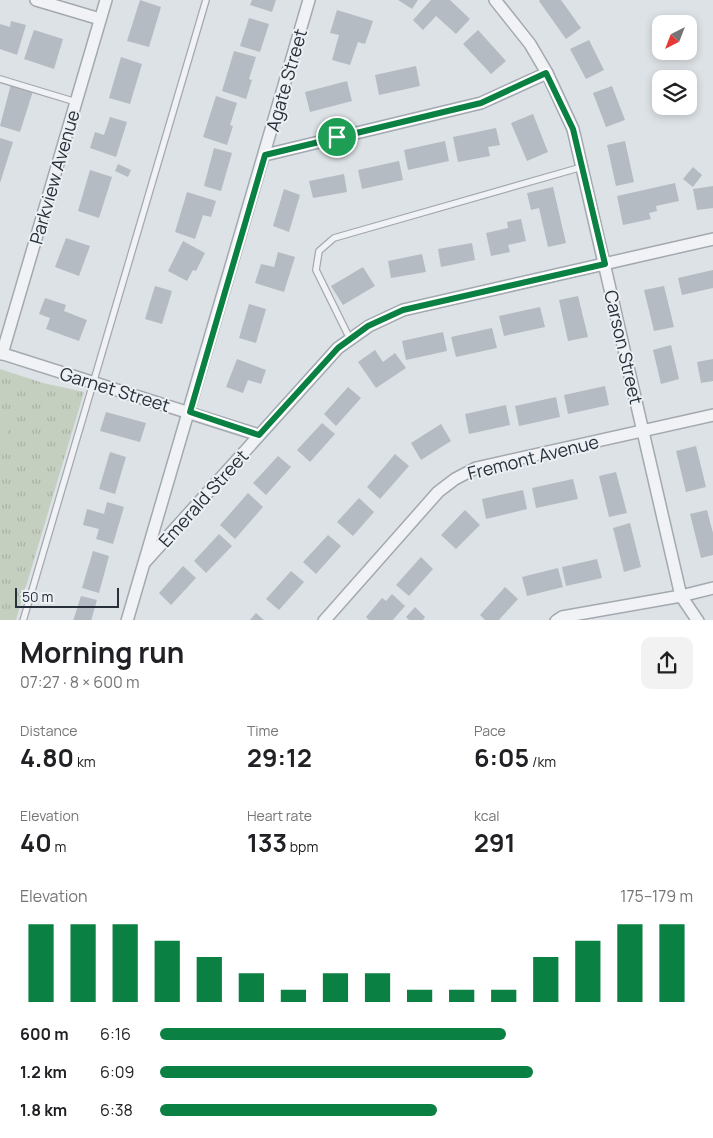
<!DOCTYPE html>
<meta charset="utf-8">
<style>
:root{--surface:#fff;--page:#f2f2f2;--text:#202124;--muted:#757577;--accent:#0b8043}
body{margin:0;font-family:Manrope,sans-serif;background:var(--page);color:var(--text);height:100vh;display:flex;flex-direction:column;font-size:19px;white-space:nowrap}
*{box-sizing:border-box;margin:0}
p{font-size:16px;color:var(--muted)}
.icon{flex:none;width:28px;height:28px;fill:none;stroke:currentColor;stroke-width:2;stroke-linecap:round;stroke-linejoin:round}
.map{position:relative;height:620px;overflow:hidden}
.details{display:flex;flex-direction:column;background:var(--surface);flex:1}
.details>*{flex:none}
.needle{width:32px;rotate:222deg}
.tools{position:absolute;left:652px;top:15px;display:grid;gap:10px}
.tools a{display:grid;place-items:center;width:45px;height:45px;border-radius:10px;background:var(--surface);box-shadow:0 2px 8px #0003;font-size:25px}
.scale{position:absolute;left:15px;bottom:12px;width:104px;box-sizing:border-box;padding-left:5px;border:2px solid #28313b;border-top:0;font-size:14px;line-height:18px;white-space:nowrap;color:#28313b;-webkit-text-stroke:4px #ecf0f4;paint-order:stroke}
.pin{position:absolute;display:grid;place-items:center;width:42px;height:42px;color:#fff;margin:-21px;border:2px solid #fff;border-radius:50%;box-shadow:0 1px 5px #0007}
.round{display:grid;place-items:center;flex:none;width:52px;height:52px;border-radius:10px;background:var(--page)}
.summary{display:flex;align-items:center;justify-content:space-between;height:85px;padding:0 20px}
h1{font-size:28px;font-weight:700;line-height:38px}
.metrics{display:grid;grid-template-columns:repeat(3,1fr);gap:8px;height:85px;padding:5px 20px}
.metrics div{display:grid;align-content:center}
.metrics b{font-size:25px;font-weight:700}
.metrics small{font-size:14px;font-weight:400}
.metrics p{font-size:14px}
.chart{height:140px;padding:10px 20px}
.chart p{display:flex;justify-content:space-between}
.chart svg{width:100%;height:90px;margin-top:5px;stroke:var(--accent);stroke-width:6}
ul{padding:0 20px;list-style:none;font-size:16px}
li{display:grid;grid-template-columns:80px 60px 1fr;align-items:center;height:38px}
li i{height:12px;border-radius:6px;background:var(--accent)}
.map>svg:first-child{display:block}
</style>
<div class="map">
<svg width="713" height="621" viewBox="0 0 713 621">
<defs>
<pattern id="grass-tufts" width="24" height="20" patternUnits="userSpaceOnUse" patternTransform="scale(1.25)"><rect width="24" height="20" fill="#c5cfbf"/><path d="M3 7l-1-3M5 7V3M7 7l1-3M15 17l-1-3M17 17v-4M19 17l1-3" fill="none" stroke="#a9b2a5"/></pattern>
</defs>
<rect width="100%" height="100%" fill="#dde2e6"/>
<polygon fill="url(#grass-tufts)" points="0,369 43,383 84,392 16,620 0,620"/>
<polygon fill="#c5cfbf" points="11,408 15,410 5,438 0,437"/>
<g fill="#b5bbc2">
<polygon points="140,0 161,7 149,47 127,41"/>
<polygon points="252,0 276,0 272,12 250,5"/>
<polygon points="398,0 418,0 412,9"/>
<polygon points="431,0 450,0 470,19 456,34 436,16 423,30 413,20"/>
<polygon points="540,0 561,0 581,28 566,39 539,1"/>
<polygon points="337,10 373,21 365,44 358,42 350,65 332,60 339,35 330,33"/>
<polygon points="249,18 269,24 260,52 240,46"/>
<polygon points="11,21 26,25 17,55 0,49 0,24 10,27"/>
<polygon points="34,30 63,39 54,69 24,59"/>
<polygon points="478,30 506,61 491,74 463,44"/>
<polygon points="589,40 604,70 586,79 570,49"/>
<polygon points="234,51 256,57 249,79 252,80 246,99 222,91"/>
<polygon points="121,57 142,64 130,104 109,98"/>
<polygon points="416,66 420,86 379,95 375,75"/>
<polygon points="347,81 352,101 310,112 305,92"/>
<polygon points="11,84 33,91 20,132 0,126"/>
<polygon points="612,86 625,120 606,127 593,93"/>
<polygon points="216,96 237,103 230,125 233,126 227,145 203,137"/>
<polygon points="533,114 548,152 527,161 511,123"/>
<polygon points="110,117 127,122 116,157 90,148 95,132 104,135"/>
<polygon points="496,128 500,145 488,147 490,156 458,162 453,137"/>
<polygon points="0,138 13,142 0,183"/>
<polygon points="445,141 449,161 408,170 404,150"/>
<polygon points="625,141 634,182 616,186 607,145"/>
<polygon points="214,148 232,153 221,191 204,186"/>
<polygon points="399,161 403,180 362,189 358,170"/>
<polygon points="118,164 131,170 128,177 115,171"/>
<polygon points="693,167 702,175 693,187 683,179"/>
<polygon points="90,170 112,177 99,218 78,211"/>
<polygon points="344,174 347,192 313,198 309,181"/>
<polygon points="675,183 679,201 656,206 657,211 649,213 651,219 623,225 617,196"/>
<polygon points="713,186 713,208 697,210 693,189"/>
<polygon points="553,187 566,243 548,247 539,208 531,210 527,193"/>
<polygon points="284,189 300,195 289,232 273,226"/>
<polygon points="187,192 216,201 211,217 203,215 195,239 175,232"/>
<polygon points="521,219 526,241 508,245 510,252 491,256 486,233 508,228 507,222"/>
<polygon points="66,238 90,246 79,276 55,267"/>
<polygon points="183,241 205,253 196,271 193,270 187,281 168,271"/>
<polygon points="472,243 475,260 441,267 438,249"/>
<polygon points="278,252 295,257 284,292 255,283 261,264 274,267"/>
<polygon points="422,254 426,272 391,278 388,261"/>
<polygon points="363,267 375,286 343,305 331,286"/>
<polygon points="713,270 713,288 682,295 678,278"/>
<polygon points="155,286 172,291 162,324 145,319"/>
<polygon points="664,286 674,327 654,331 644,290"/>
<polygon points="578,296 588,337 568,341 559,300"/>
<polygon points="45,298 66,305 64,311 87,320 79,341 46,329 50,318 39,314"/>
<polygon points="249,304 266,309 256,343 239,338"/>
<polygon points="540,307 545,327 504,336 499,316"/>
<polygon points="492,328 497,348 456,357 451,337"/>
<polygon points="443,332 447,351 406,360 402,341"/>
<polygon points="671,345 679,379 661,384 653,350"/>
<polygon points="375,350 383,362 395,353 406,368 376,388 358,362"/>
<polygon points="237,359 266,370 261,384 248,380 243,393 226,387"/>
<polygon points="713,359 713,381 701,383 697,362"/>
<polygon points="605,386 609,405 568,414 564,395"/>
<polygon points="348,387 361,398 336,426 324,414"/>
<polygon points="556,397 560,417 519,426 515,406"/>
<polygon points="506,405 510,425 469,434 465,414"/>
<polygon points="106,412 146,423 140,442 100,431"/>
<polygon points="322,423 335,434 310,462 297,450"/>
<polygon points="441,424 451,441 421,460 411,443"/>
<polygon points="696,446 706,487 686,492 676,451"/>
<polygon points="110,452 126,457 115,494 99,489"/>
<polygon points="395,454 409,466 380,499 367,487"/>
<polygon points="278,456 291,467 266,495 253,483"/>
<polygon points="616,472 627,513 609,517 599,476"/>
<polygon points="573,479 578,499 536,508 532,488"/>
<polygon points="523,490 527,509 486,519 482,499"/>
<polygon points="248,493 263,507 235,539 220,525"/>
<polygon points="359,498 374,512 353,536 337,522"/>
<polygon points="107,502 124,507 113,544 96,539 99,529 83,525 87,509 104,514"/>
<polygon points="465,510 480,525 456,549 441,535"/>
<polygon points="707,510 713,533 713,555 701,558 690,514"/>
<polygon points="630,523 641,567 624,572 613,528"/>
<polygon points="219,534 232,546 206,573 194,561"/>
<polygon points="328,535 341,546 316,574 303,562"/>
<polygon points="93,551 109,556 99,593 82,588"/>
<polygon points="421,557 433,569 409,596 396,585"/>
<polygon points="597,559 602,578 566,586 562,567"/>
<polygon points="183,566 196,578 171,605 159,593"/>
<polygon points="558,568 563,587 527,596 522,577"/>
<polygon points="291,571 304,582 279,610 266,599"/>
<polygon points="505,587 518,599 498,621 486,621 480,615"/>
<polygon points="392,594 405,606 392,621 370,621 366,617 382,598 386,601"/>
<polygon points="81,596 97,600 91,621 73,621"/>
<polygon points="415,607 425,617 422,621 410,621 406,617"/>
<polygon points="256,613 265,621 249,621"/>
</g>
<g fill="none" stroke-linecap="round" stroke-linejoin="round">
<g stroke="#a3a9af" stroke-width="8">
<g id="service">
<polyline points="0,79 76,102"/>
<polyline points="350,339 316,270 319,251 334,238 582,167"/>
<polyline points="23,621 206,0"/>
</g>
</g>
<g stroke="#a3a9af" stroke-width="14">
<g id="minor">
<polyline points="36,0 100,19"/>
<polyline points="495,0 530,44 547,73 573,129 681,596 698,621"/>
<polyline points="265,155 481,103 547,73"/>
<polyline points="0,353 259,435"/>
<polyline points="2,354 106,0"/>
<polyline points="145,562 338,348 369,326 403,310 713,239"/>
<polyline points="127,621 309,0"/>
<polyline points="324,621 438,492 455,479 476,468 713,415"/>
<polyline points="556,621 562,617 681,596 713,588"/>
</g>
</g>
<use href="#service" stroke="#f0f2f5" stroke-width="5.5"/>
<use href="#minor" stroke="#f0f2f5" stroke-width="11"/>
</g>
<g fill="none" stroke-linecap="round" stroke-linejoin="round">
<g stroke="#fff" stroke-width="10">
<polygon id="route" points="546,73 573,129 605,264 403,310 368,326 338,348 259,435 190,412 265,155 481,103"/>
</g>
<use href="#route" stroke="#0b8043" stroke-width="6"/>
</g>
<g text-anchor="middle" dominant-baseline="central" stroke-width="4" stroke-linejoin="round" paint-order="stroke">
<g font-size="18" fill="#28313b" stroke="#ecf0f4">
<text transform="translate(286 80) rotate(-74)">Agate Street</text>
<text transform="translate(54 177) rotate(-74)">Parkview Avenue</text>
<text transform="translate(624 347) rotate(77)">Carson Street</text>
<text transform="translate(115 389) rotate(17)">Garnet Street</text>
<text transform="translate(533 457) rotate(-14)">Fremont Avenue</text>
<text transform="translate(203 498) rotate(-48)">Emerald Street</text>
</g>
</g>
</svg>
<div class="tools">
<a><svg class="needle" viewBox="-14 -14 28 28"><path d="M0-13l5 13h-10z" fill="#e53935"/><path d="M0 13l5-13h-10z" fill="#757577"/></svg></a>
<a><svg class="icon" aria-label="layers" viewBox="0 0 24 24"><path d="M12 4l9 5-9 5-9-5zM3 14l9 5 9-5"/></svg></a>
</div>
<div class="scale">50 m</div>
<div class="pin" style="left:337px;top:137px;background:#1e9e55"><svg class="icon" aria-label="arrive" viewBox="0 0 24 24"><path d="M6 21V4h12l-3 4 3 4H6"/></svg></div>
</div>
<section class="details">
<div class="summary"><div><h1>Morning run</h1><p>07:27 · 8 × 600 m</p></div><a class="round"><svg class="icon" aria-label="share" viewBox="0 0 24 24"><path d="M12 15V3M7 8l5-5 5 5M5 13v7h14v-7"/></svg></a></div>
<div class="metrics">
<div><p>Distance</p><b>4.80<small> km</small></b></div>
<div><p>Time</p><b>29:12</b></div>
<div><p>Pace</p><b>6:05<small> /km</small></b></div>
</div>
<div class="metrics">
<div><p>Elevation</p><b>40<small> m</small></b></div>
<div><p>Heart rate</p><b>133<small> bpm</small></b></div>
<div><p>kcal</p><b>291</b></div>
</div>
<div class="chart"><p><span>Elevation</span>175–179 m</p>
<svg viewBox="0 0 160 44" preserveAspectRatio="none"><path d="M5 44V6M15 44V6M25 44V6M35 44V14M45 44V22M55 44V30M65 44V38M75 44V30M85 44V30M95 44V38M105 44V38M115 44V38M125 44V22M135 44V14M145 44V6M155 44V6"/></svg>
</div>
<ul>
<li><b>600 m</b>6:16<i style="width:65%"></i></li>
<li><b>1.2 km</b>6:09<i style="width:70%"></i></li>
<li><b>1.8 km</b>6:38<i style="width:52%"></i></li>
</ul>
</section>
